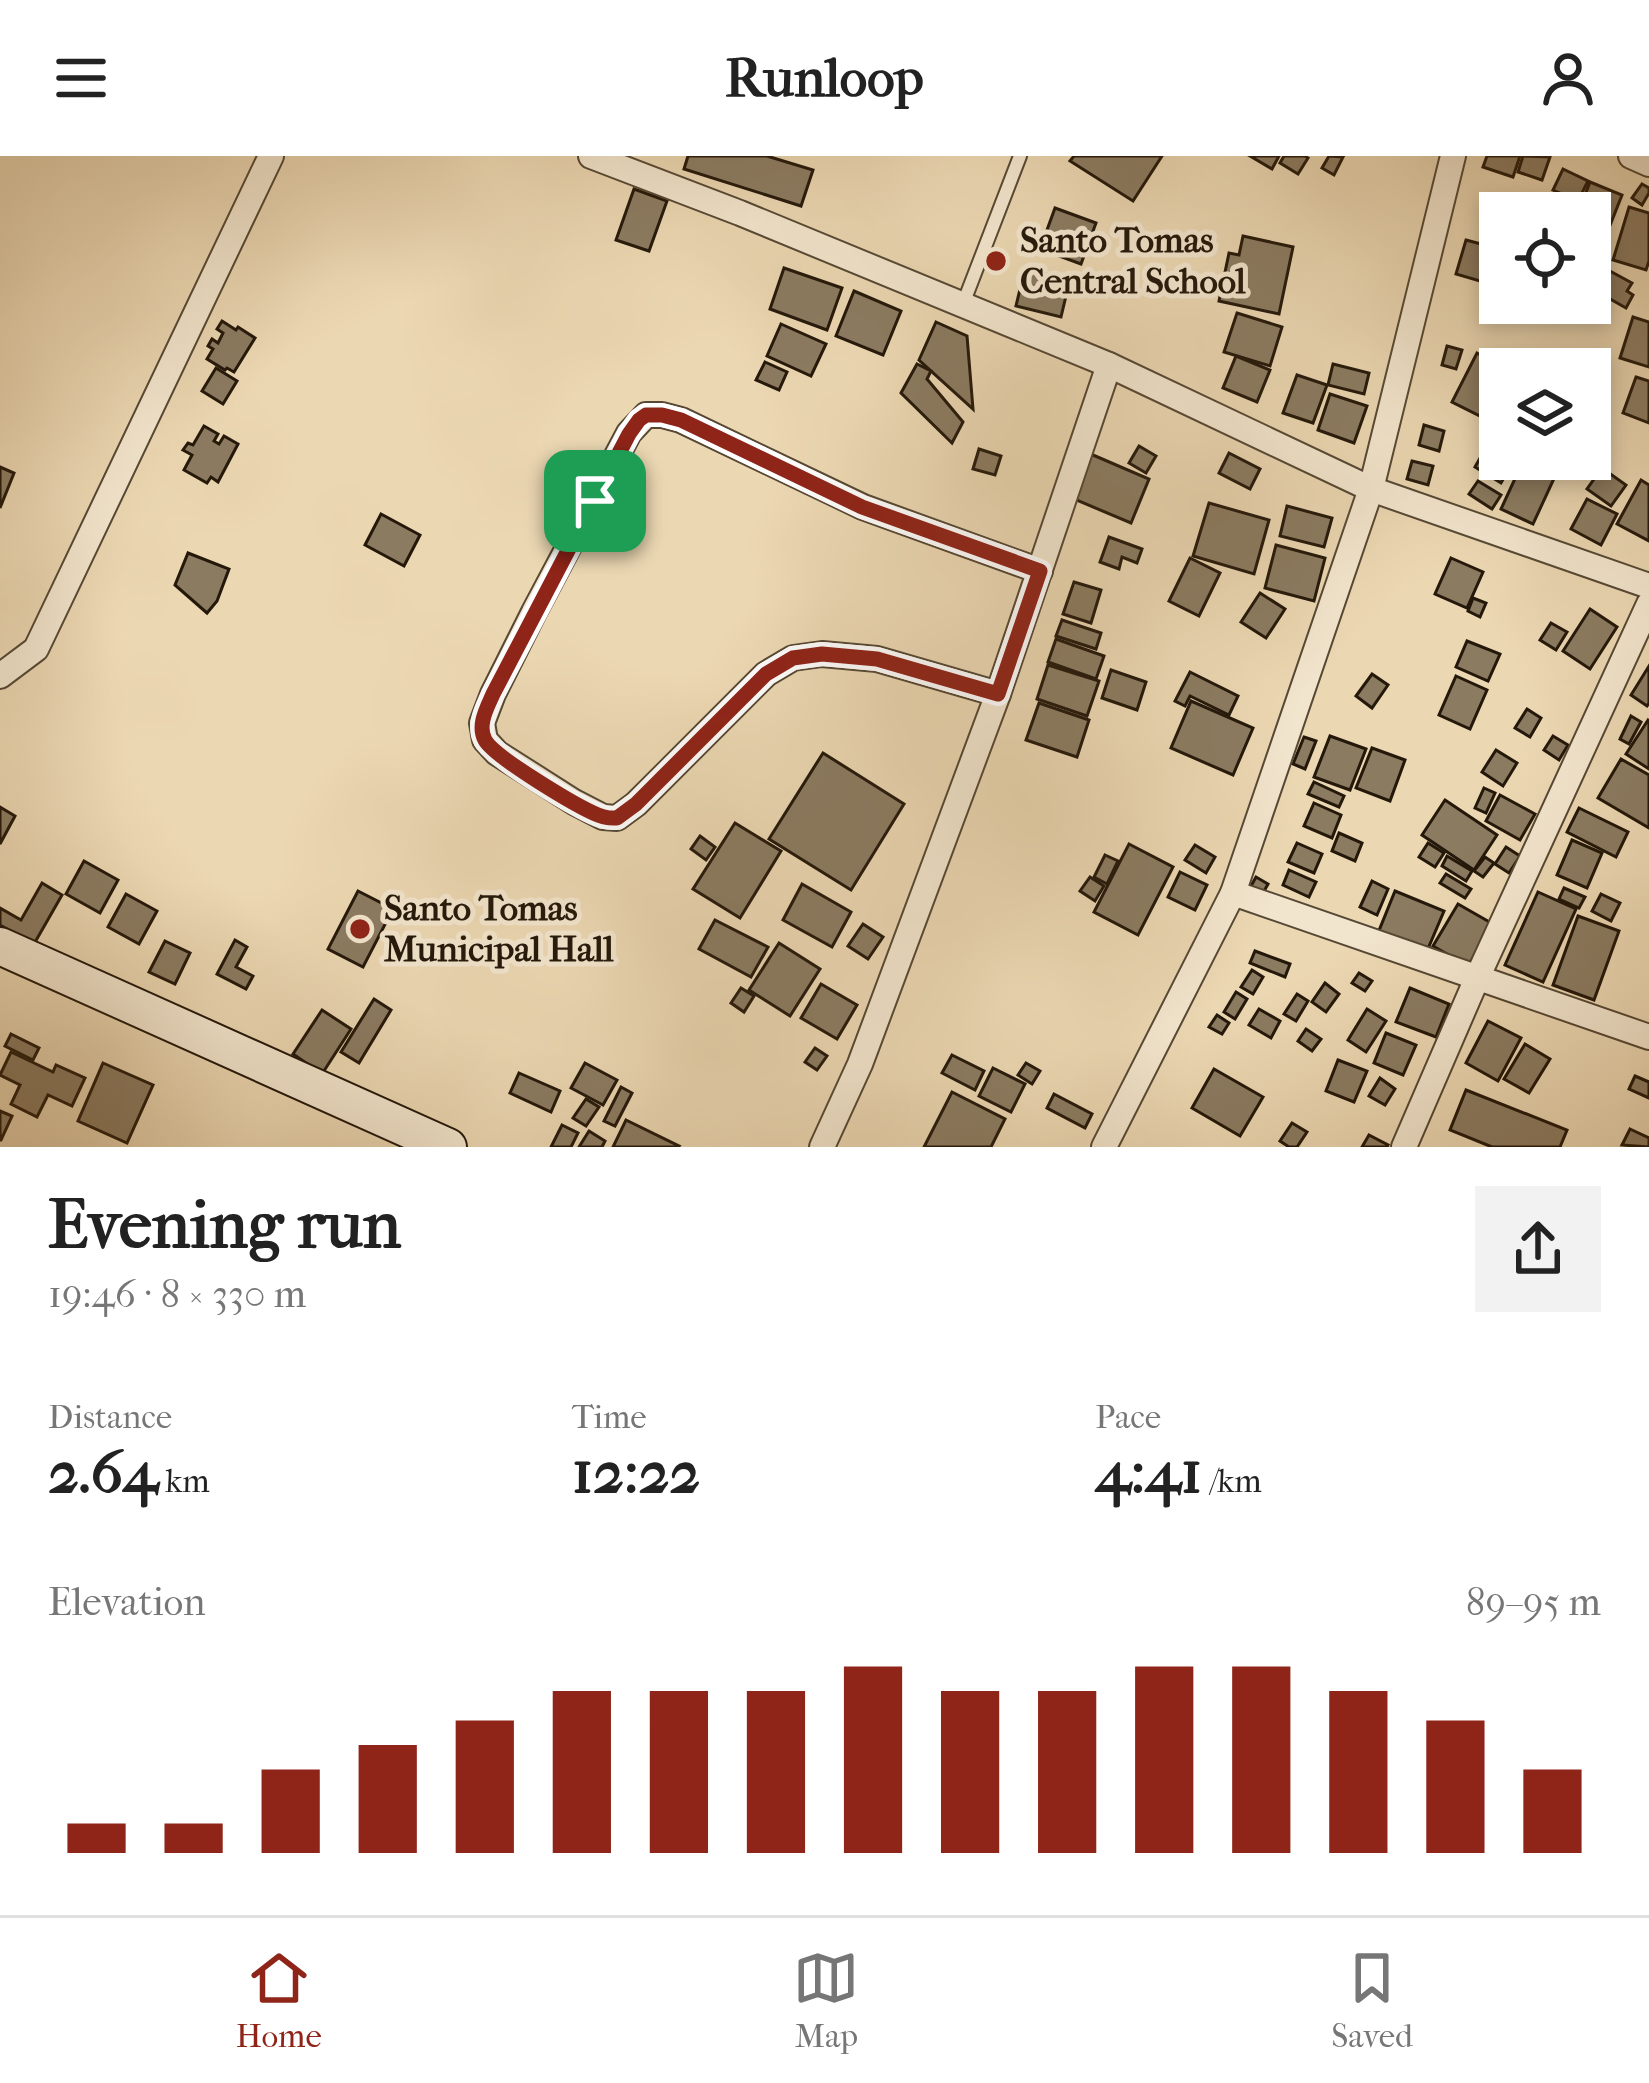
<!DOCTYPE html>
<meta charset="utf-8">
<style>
:root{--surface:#fff;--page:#f2f2f2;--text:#222;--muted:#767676;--line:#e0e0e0;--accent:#8f2418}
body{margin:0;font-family:"IM FELL French Canon",serif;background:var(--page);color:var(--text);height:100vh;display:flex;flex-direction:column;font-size:45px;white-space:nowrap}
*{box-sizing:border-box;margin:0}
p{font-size:39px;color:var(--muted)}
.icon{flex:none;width:66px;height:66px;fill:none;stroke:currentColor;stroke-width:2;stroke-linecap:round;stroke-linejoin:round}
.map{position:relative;height:991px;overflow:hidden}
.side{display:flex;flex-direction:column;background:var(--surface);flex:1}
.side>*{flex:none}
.buttons{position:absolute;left:1479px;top:36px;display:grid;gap:24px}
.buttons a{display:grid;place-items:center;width:132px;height:132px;border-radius:0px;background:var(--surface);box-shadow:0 6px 18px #0003;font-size:60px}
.pin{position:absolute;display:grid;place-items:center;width:102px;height:102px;color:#fff;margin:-51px;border-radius:24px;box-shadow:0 6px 18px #0006}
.round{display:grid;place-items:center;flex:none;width:126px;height:126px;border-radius:0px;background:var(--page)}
.headline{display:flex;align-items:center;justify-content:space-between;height:204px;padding:0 48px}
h1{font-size:66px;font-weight:700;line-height:90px}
.metrics{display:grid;grid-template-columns:repeat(3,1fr);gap:18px;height:204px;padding:12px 48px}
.metrics div{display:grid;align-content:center}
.metrics b{font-size:60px;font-weight:700}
.metrics small{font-size:33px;font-weight:400}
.metrics p{font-size:33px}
.chart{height:336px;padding:24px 48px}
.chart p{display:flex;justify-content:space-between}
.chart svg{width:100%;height:216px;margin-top:12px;stroke:var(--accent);stroke-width:6}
header{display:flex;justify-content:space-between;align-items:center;height:156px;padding:0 48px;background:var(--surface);font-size:54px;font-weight:700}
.dock{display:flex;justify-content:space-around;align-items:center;height:168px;border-top:3px solid var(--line);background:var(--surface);font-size:33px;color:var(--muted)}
.dock a{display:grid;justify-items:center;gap:6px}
.dock .on{color:var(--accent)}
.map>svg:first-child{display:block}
</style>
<header><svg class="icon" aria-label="menu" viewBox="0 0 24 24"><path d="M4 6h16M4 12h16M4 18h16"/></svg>Runloop<svg class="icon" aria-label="person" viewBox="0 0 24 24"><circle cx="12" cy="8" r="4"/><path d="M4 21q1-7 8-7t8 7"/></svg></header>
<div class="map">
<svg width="1649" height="991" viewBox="0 0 1649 991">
<rect width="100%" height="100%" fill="#ebd7b2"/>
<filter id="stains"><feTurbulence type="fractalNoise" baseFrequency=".00167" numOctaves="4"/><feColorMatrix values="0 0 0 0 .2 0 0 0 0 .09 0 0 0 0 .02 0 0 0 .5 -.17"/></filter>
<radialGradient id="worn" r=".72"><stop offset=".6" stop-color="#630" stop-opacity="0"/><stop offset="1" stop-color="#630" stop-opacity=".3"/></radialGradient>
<g fill="#8b7b61" stroke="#24180a" stroke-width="3">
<polygon points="688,0 767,0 813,14 801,50 684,13"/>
<polygon points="1074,0 1162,0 1133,45 1070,5"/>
<polygon points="1250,0 1279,0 1272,13"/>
<polygon points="1284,0 1305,0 1308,2 1298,18 1280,7"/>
<polygon points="1329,0 1343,1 1334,19 1322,12"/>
<polygon points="1487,0 1520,0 1513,21 1483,11"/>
<polygon points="1523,0 1550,1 1542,24 1518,16"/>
<polygon points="1563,13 1588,25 1578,45 1553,34"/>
<polygon points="1590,26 1622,39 1607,77 1590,70 1590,57 1578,57"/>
<polygon points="1642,28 1649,32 1649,37 1642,49 1632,42"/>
<polygon points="634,33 667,45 649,95 616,84"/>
<polygon points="1629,51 1649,57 1649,105 1646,114 1613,104"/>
<polygon points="1055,52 1096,67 1081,108 1040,93"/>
<polygon points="1243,80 1293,91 1279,158 1219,145 1229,97 1239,99"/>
<polygon points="1466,84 1500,93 1490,128 1456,118"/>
<polygon points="1590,97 1607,104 1590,142"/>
<polygon points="784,112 842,132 827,174 770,153"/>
<polygon points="1025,112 1070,123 1061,161 1016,150"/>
<polygon points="1608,114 1632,127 1627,135 1633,139 1626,152 1596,135"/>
<polygon points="854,135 901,155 883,199 836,180"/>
<polygon points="1237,157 1282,171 1270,210 1224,196"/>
<polygon points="1633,161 1649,166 1649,211 1620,202"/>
<polygon points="222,165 236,174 238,171 255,182 234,216 227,212 225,214 207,203 213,193 208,190 212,183 218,187 223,177 217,173"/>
<polygon points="936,166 967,180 973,253 919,204"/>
<polygon points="781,168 826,188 811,220 767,200"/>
<polygon points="1447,190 1462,194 1456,213 1442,209"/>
<polygon points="1477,197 1507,213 1500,213 1500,270 1452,246"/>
<polygon points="1236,200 1270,214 1257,246 1223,232"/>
<polygon points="765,206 787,216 779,234 756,224"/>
<polygon points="917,208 931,215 927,223 963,266 952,287 901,237"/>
<polygon points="1333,208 1369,217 1364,238 1328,229"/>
<polygon points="216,212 237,225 223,248 202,235"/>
<polygon points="1297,219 1327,229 1313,267 1283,257"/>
<polygon points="1636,221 1649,225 1649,267 1623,257"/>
<polygon points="1330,238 1367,250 1354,287 1318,274"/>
<polygon points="1424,269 1444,275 1439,295 1419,289"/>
<polygon points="204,270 218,278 214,285 219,288 224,280 238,288 218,326 211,321 207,327 184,314 192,299 183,294 188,287 193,289"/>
<polygon points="1139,290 1156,300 1146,317 1129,307"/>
<polygon points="979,293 1001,300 995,319 973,313"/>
<polygon points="1484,295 1510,311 1501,327 1475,311"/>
<polygon points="1086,296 1149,323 1131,367 1067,340"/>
<polygon points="1229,297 1260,313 1250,333 1219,317"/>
<polygon points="1524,303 1563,303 1533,368 1501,353"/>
<polygon points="1412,305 1433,310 1428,329 1407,323"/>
<polygon points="0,311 14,317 0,352"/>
<polygon points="1602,312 1626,329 1611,350 1587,333"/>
<polygon points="1641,324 1649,329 1649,385 1617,368"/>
<polygon points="1478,325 1501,339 1492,353 1469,338"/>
<polygon points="1587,343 1617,358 1601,389 1571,373"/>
<polygon points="1209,347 1269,364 1254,418 1193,400"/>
<polygon points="1287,350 1332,362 1324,391 1280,380"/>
<polygon points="381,358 420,379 404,410 365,389"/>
<polygon points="1109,381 1142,393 1137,407 1122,401 1119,413 1100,406"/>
<polygon points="1276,389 1325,402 1314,445 1265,432"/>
<polygon points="188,397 229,413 217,445 207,457 175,429"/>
<polygon points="1190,402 1220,417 1199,460 1169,445"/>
<polygon points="1451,402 1483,416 1467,452 1435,438"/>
<polygon points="1074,426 1101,434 1091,467 1063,458"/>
<polygon points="1260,437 1285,453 1266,482 1241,466"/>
<polygon points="1473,442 1486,447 1480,461 1468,455"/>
<polygon points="1590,453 1617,471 1590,513 1563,495"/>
<polygon points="1062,464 1101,477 1096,493 1056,480"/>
<polygon points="1551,467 1567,476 1556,494 1540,484"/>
<polygon points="1056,483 1104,500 1096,523 1048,506"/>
<polygon points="1467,485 1500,498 1488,525 1456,511"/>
<polygon points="1048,509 1099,525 1087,560 1037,543"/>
<polygon points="1649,510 1649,547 1647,550 1631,539"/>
<polygon points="1111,514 1146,526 1137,554 1102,542"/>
<polygon points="1190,516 1238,540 1229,559 1190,540 1185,550 1175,545"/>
<polygon points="1372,518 1388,529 1372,552 1356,540"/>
<polygon points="1456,520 1487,534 1470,573 1439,559"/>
<polygon points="1191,545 1253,572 1233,619 1171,592"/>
<polygon points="1039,547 1089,564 1077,601 1026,584"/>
<polygon points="1527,553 1541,562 1530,581 1515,572"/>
<polygon points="1631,560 1641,566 1629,588 1620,583"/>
<polygon points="1648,564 1649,565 1649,613 1626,598"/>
<polygon points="1330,580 1366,593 1350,634 1314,621"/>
<polygon points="1553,580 1568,589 1559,604 1544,594"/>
<polygon points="1304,581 1316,585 1305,613 1293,608"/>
<polygon points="1372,592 1405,604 1390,645 1356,632"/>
<polygon points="1496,594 1517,607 1503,630 1482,616"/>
<polygon points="823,597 904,648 851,734 769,683"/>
<polygon points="1621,603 1649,619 1649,672 1598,642"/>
<polygon points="1314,626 1344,640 1339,651 1308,638"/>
<polygon points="1484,632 1495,637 1486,657 1475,652"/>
<polygon points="1500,639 1535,658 1520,684 1486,665"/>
<polygon points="1445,644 1497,679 1474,714 1422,679"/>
<polygon points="1314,647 1341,659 1332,682 1304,670"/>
<polygon points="0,651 15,660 0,688"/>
<polygon points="1579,652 1628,676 1616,701 1567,676"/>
<polygon points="735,667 781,695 740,762 693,733"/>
<polygon points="1339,677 1362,687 1355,705 1332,695"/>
<polygon points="700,680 715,691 706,704 691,693"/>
<polygon points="1572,684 1602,697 1587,732 1557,719"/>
<polygon points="1297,687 1322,698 1314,717 1288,706"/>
<polygon points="1428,687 1444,697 1435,711 1419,701"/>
<polygon points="1129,688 1173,711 1138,779 1094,756"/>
<polygon points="1195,689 1215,701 1206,717 1185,704"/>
<polygon points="1506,691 1520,700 1509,717 1495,708"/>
<polygon points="1105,699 1118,705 1107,728 1094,721"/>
<polygon points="1447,700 1472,715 1466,725 1442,710"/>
<polygon points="1485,701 1494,707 1483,721 1474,715"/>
<polygon points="84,705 118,724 100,757 66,738"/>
<polygon points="1289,714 1316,726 1309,741 1283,729"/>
<polygon points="1180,716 1207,729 1195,754 1168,741"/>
<polygon points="1446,718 1471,733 1465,742 1440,727"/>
<polygon points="1090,721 1104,730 1095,745 1080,735"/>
<polygon points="1256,721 1268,728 1263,737 1251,730"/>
<polygon points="1372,725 1388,733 1377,759 1360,751"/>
<polygon points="42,727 62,739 34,788 0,769 0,752 21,764"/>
<polygon points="802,728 851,756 832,791 783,764"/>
<polygon points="1564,732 1585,741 1579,752 1559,743"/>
<polygon points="358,735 393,753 363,811 328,793"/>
<polygon points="1395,735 1444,755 1424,802 1376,782"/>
<polygon points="1538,736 1576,753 1543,826 1505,809"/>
<polygon points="126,738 157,755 139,788 108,771"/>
<polygon points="1601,738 1620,747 1611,765 1592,755"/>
<polygon points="1458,748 1493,768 1468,810 1433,790"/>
<polygon points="1578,760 1619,775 1594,844 1553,829"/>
<polygon points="715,764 768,791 751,821 699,793"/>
<polygon points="863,768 883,781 868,803 848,790"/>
<polygon points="235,784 247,791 236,811 253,820 246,833 217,818"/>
<polygon points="165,785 190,797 175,828 149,816"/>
<polygon points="779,787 820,813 790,860 749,834"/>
<polygon points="1255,795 1290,808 1285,821 1250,807"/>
<polygon points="1252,814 1263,821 1253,838 1241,831"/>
<polygon points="1359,817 1372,825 1365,835 1352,827"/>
<polygon points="1325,827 1339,838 1326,856 1312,846"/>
<polygon points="821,828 857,849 837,883 801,862"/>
<polygon points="741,832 754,840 744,856 731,847"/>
<polygon points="1410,832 1449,848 1436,881 1396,866"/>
<polygon points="1236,836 1247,843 1235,863 1224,856"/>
<polygon points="1297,838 1308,845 1296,865 1284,858"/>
<polygon points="374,843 391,854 359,907 341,896"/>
<polygon points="1259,853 1280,865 1271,882 1249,869"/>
<polygon points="1367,853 1386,865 1366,896 1348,884"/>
<polygon points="322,854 351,873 322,918 293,898"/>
<polygon points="1217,859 1229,867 1222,878 1209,871"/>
<polygon points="1488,865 1521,882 1498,925 1466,907"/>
<polygon points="1306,873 1321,883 1312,895 1298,885"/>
<polygon points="1386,877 1416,889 1403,919 1374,907"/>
<polygon points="11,878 39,892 33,904 5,890"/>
<polygon points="1525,888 1550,903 1529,937 1504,923"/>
<polygon points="815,892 827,900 817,914 805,906"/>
<polygon points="11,896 53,916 56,909 85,922 72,950 48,939 37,961 11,948 20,929 0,919"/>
<polygon points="952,899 984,915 975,934 942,917"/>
<polygon points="1338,904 1367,915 1354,946 1326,935"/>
<polygon points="103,907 153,929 127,987 78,965"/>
<polygon points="585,907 617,924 603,949 571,932"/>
<polygon points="1026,907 1040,915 1032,928 1018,919"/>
<polygon points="993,912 1025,928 1011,956 979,940"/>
<polygon points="1214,913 1263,941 1240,980 1192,952"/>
<polygon points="519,917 560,935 551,956 510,937"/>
<polygon points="1635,920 1649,926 1649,942 1629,933"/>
<polygon points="1380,922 1395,933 1385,949 1369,940"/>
<polygon points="621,931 632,937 615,970 604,965"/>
<polygon points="1466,934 1567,974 1560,991 1492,991 1450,974"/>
<polygon points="952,936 1005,963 991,991 924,991"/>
<polygon points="1054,938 1092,958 1085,972 1047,952"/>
<polygon points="586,943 599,951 586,970 573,962"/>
<polygon points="0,955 12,960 1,984 0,984"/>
<polygon points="626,964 679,990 678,991 613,991"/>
<polygon points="1292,967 1307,976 1297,991 1289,991 1280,985"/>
<polygon points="562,969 578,977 571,991 551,991"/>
<polygon points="1630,973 1649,982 1649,991 1622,989"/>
<polygon points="589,975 605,985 602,991 579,991"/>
<polygon points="1369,979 1388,989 1387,991 1362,991"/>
</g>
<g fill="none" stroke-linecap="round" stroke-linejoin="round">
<g stroke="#564834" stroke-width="16">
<polyline id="lane" points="963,148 1020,0"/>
</g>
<g stroke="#564834" stroke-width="28">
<g id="street">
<polyline points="591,0 740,57 1109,209 1371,333 1649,430"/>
<polyline points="1631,0 1649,8"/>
<polyline points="0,520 36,493 271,0"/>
<polyline points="998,538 877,503 822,498 793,502 766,518 636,648 617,662 603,661 574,646 497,597 485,584 482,567 493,538 534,456 629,277 646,259 662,259 681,264 863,351 1040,415"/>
<polyline points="1233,737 1649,881"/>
<polyline points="822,991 860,908 998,538 1109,209"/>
<polyline points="1104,991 1233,737 1371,333 1453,0"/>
<polyline points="1404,991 1478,820 1649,448"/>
</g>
</g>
<g stroke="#24180a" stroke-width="40">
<polyline id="secondary" points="0,790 448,991"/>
</g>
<use href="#lane" stroke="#f2e5cd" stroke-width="12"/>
<use href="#street" stroke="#f2e5cd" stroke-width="24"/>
<use href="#secondary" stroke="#f2e5cd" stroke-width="36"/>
</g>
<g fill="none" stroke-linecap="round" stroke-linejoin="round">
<g stroke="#fff" stroke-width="24">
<path id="route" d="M646,259H662L681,264L862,351L1040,415L998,538L877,503L822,498L793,502L766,518L636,648L617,662C609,662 606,662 598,659C578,651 494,601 485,584C477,569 487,552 493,538L629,278L639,264Z"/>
</g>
<use href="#route" stroke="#8f2418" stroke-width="15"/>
</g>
<g fill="#8f2418" stroke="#f2e5cd" stroke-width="4.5">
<circle cx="996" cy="105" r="12"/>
<circle cx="360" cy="773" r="12"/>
</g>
<g text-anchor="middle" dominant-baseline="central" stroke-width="10" stroke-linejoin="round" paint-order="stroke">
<g font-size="36" font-weight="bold" fill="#24180a" stroke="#f2e5cd" text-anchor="start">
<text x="1020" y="84">Santo Tomas<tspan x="1020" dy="41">Central School</tspan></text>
<text x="384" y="752">Santo Tomas<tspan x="384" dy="41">Municipal Hall</tspan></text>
</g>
</g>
<rect width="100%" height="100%" filter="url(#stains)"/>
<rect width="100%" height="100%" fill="url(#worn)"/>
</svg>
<div class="buttons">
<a><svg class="icon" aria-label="locate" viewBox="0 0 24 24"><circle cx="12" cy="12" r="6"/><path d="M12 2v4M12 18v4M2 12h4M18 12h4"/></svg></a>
<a><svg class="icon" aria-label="layers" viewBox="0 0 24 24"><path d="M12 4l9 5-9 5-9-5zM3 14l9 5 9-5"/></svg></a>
</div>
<div class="pin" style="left:595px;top:345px;background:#1e9e55"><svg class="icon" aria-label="arrive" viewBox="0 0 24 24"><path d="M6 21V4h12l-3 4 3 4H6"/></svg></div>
</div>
<section class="side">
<div class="headline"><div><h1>Evening run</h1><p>19:46 · 8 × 330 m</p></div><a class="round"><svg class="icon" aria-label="share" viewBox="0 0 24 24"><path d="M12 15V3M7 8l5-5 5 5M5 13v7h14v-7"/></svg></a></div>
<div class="metrics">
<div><p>Distance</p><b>2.64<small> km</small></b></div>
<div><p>Time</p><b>12:22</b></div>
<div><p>Pace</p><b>4:41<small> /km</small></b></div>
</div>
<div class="chart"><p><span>Elevation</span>89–95 m</p>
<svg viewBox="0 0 160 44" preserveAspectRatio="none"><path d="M5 44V38M15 44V38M25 44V27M35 44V22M45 44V17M55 44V11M65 44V11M75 44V11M85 44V6M95 44V11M105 44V11M115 44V6M125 44V6M135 44V11M145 44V17M155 44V27"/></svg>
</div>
</section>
<nav class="dock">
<a class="on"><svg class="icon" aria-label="home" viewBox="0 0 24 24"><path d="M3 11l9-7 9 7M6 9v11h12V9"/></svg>Home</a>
<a><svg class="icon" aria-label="map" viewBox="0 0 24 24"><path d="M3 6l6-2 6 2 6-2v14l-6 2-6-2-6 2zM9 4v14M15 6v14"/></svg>Map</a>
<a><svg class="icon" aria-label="saved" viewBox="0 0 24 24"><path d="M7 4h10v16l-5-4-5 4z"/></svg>Saved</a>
</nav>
